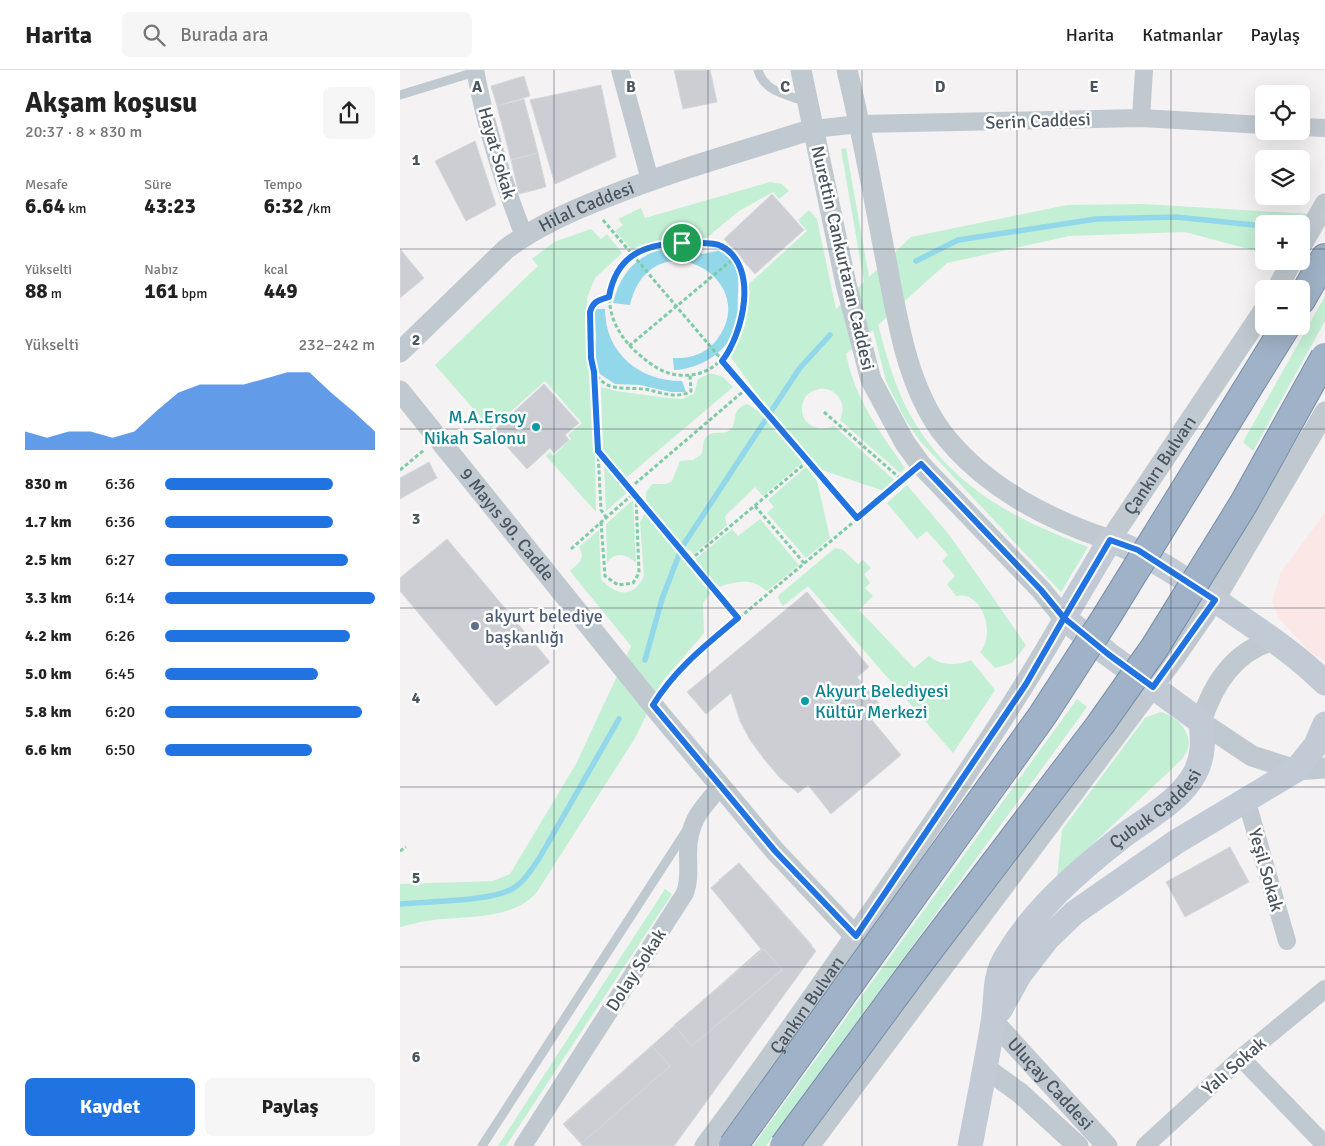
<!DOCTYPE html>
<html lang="tr">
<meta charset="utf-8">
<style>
:root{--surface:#fff;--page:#f6f6f6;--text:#222;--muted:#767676;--line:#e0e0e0;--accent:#2073e1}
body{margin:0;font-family:Signika,sans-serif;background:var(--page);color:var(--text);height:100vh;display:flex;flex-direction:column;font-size:19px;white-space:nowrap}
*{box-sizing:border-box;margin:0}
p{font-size:16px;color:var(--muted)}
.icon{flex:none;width:28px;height:28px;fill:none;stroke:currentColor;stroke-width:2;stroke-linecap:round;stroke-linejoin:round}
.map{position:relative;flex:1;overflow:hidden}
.sheet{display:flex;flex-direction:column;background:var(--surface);width:400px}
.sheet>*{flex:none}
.buttons{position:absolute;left:855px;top:15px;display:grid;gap:10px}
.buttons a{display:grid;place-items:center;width:55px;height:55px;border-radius:8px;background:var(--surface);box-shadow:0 5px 20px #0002;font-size:25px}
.pin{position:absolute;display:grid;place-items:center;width:42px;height:42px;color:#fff;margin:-21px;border:2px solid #fff;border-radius:50%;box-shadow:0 1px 5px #0007}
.round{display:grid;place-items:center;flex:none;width:52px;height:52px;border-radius:8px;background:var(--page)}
.summary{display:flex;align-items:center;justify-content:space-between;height:85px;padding:0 25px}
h1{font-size:28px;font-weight:700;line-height:38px}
.metrics{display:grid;grid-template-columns:repeat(3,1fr);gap:8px;height:85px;padding:5px 25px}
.metrics div{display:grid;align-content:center}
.metrics b{font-size:21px;font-weight:700}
.metrics small{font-size:14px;font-weight:400}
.metrics p{font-size:14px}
.chart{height:140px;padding:10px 25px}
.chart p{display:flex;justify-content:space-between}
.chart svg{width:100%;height:90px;margin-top:5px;fill:var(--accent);opacity:.7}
.cta{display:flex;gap:10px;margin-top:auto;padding:10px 25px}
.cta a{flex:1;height:58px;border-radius:8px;background:var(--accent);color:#fff;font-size:20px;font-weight:700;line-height:58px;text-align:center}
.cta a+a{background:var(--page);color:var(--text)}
ul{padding:0 25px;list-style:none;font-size:16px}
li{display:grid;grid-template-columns:80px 60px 1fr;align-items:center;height:38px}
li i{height:12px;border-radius:6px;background:var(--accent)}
header{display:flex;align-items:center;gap:30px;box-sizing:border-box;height:70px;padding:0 25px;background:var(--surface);border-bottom:1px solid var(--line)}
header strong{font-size:24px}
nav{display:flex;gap:28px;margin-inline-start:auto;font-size:18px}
.search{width:350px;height:45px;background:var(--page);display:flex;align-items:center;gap:12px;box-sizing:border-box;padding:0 18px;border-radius:8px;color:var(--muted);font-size:19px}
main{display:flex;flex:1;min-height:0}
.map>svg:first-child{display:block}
</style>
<header>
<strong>Harita</strong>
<div class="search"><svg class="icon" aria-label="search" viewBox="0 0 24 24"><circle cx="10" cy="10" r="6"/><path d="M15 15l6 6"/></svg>Burada ara</div>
<nav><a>Harita</a><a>Katmanlar</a><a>Paylaş</a></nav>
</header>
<main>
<section class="sheet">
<div class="summary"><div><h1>Akşam koşusu</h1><p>20:37 · 8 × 830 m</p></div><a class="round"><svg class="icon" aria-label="share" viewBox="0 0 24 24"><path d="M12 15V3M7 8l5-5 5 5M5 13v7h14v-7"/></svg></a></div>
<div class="metrics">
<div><p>Mesafe</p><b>6.64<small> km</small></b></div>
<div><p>Süre</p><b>43:23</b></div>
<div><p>Tempo</p><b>6:32<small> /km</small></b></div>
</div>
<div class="metrics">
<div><p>Yükselti</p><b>88<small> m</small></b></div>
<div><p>Nabız</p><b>161<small> bpm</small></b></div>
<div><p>kcal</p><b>449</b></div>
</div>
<div class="chart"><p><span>Yükselti</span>232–242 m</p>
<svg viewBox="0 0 160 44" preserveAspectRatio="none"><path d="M0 44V35L10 38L20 35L30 35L40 38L50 35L60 25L70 16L80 12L90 12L100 12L110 9L120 6L130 6L140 16L150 25L160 35V44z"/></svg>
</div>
<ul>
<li><b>830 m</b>6:36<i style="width:80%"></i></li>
<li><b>1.7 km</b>6:36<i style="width:80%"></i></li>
<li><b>2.5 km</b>6:27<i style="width:87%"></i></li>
<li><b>3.3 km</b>6:14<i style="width:100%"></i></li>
<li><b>4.2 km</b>6:26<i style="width:88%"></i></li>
<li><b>5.0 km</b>6:45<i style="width:73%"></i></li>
<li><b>5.8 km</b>6:20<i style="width:94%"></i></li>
<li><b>6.6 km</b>6:50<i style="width:70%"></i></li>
</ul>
<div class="cta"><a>Kaydet</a><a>Paylaş</a></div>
</section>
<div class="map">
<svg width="925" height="1076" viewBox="0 0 925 1076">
<rect width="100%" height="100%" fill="#f4f2f2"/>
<polygon fill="#fbe7e5" points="925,443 925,591 909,581 879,548 872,532 881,502"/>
<g fill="#c3efd4">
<path d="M446,78L469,207L511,167L667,135L743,134L911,144L901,162V154H864V183L785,162L669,166L547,193L478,255C486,284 494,314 508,341C548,415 613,449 688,477L661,522L520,371L505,349L486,311L473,260L446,284C456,331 478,359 505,398L500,403L440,350C451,326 424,308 406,326C393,347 413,365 434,356L494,410L484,421L422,400L376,347L371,355L403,392L363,426L355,417L325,446L327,455L294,484L289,479L285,490L311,522L303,533L304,563L263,611L235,668L137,822C111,852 62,845 27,851C18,852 9,855 0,857V814L93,811L110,804L176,694L231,576L170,501C179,493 186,489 179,477L199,460L201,509C215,525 233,530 244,506L240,452L245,443L272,474L276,468L246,432V422L252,414H266L272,411L280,391L293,390L301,385C304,379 302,372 306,367C312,360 322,365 329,361C340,353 328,341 347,334L358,341L363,332L330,286L345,256L349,214L407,161L398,150L409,140L417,149L436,239L464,212L441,79Z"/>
<path d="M370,112L382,114L389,121L379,129L373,122L339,141L304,170C272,167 262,169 232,180L215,161L223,155L218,149L241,138L245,148Z"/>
<polygon points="191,159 201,169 207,164 222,183 195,208 187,228 190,304 194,330 196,442 146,386 150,382 153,386 171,369 168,365 182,353 145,311 91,359 35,295 138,196 132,189 154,172"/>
<polygon points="925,226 925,251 853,381 843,372"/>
<polygon points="311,303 323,307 333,317 227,407 203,382 201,317 216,321 268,328 282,329 294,324 298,309"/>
<polygon points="204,394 228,422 206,441"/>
<polygon points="406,397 417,411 430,468 406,488 367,443 374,437 368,430"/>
<path d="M507,415L550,466L626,575L612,593L595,598L580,582C596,565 583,520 556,526L547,514L555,506L542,491L548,485L527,461L517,469L487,433Z"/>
<path d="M233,430L236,493C227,484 215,481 207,493L206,454Z"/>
<path d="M360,449L399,495L367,521C351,508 337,511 319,517L294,490L332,459L338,466Z"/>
<path d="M435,478L443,480L458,494L463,490L471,498L464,504L470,513L465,518L473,526L459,540L514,598L529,586C541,596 558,596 571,590L595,620L553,683L408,516L383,536L378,528L379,525Z"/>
<polygon points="677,629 687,637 366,1076 353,1076"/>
<path d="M760,642C774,644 793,662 788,678C787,682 784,686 782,689L657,808L662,760L745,648Z"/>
<polygon points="265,819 272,824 106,1076 98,1076"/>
</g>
<g fill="#92d8ea">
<path d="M266,178L288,179L303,184L321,180C339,190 339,206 338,224C337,235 339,244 336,255C329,282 300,299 274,300L273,288C289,289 305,284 315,272C367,209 251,146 230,235L213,233C220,204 236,185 266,178Z"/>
<path d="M194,239H205C205,283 239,311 282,311L286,322H271L240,315L215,314L200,304L193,292L196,267Z"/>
</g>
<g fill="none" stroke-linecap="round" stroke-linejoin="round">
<g stroke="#92d8ea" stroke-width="5.5">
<polyline points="516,191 558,170 696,149 776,147 864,156"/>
<polyline points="245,590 262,529 282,477 399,299 430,265"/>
<path d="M0,834C29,831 87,832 112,819C124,812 132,799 140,787L219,649"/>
</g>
</g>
<g fill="#ccced4" stroke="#d6d8dd">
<polygon points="274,0 310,0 317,32 283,39"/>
<polygon points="124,6 130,26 97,36 91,16"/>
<polygon points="201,15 216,87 155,114 130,30"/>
<polygon points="124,29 138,83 111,90 97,36"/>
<polygon points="75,71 96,135 66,151 35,91"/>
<polygon points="138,83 146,117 119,124 111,90"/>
<polygon points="372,124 404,160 355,204 324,169"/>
<polygon points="0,179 24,208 0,228"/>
<polygon points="144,314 179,353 165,365 169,370 154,383 150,378 127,399 93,361"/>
<polygon points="29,392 37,408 0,429 0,408"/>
<polygon points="47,469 150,592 96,636 0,521 0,508"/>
<polygon points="407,522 469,597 457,607 484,639 472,650 501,685 431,744 408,715 398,723 380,708 364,689 350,670 340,651 331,623 306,644 287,622"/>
<polygon points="830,777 849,812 785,847 766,812"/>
<polygon points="339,793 412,875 392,892 319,810"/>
<polygon points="339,793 416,881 274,1076 183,1076 163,1054 361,879 311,818"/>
<polygon points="364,879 382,900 292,976 274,955"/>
<polygon points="252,976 270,996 182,1073 165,1054"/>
</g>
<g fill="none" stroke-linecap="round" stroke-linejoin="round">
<g stroke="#778faa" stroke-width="30">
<polyline id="trunk" points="901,230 925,188"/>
</g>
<g stroke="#7ccda5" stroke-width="3" stroke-dasharray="4 2.5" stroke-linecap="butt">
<polyline points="203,150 457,449"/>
<path d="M270,173L318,174C344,187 345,211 342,236C338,271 321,309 279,305C264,304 253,296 242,287C191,246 200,183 270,173Z"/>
<path d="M209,227C199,230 193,231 190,242C191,264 183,306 210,316C223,320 237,317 249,320C262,323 279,329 291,321L290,305"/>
<polyline points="229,276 333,189"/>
<polyline points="194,303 201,440 206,447"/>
<polyline points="424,342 502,410"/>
<polyline points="198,381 338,548"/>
<polyline points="0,400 24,380"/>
<polyline points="230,418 346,319"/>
<polyline points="355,436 404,493"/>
<polyline points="201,452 205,506 218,515 233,513 239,503 236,427"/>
<polyline points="171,479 234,423"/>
<polyline points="290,490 408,391"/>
<polyline points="263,618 283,595 506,408"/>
<polyline points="0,781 6,777"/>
</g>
<g stroke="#c1c9d0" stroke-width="9">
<path d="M358,0C364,22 388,25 407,32"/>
<polyline points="0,25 75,2"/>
<polyline points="82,1076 286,761"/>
</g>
<g stroke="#c1c9d0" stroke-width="18">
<path d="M75,0C86,57 103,112 124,166"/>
<polyline points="220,0 250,110"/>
<polyline points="741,48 744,0"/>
<polyline points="901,57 925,58"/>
<polyline points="413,59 460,54 741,48 864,55"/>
<polyline points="846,729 887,871"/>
<polyline points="841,988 925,1075"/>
<path d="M123,1076L285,823C290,809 288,798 288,784C288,752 300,740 321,716"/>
<polyline points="745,1076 841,988 925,919"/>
</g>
<g stroke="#c1c9d0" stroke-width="21">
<path id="s1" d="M447,0C462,61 473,123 485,185C497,245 505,311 541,361C583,416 646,449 710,470L864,240"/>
<polyline points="901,176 925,134"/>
<polyline points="877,219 892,191"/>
<path id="s2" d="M0,282L106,179C137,156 171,141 207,127C274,100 344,81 413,59"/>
<path id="s3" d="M0,321L260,644L375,781L455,866"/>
<path d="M874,570C834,581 813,614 801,652L852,686L896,700L925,698"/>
<path id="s4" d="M593,951L707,1076"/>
<polyline points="584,997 620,1023 678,1076"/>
<path id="s5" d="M305,1076C374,984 439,890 504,795C560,714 615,634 664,548L641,520L521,395L505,373L471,310L446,214L401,0"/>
<polyline points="409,1076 775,587 815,529 925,342"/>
</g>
<g stroke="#c1cad5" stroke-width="25">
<polyline points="600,940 620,904 647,869 674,843 776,772 896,700 916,675 925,654"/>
<path id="s6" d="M570,1076C578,1035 586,994 593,953C597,930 593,908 606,887C633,841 676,803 718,770C743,750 780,732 795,703C804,686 803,670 801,652L708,584L664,548L710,470C754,486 790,513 828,539C862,562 896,584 925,613"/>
</g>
<use href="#trunk" stroke="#a0b2c7" stroke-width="28"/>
<g stroke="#778faa" stroke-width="30" stroke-linecap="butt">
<g id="trunk-bridge">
<polyline points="333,1076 642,646 705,549 886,256"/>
<polyline points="384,1076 519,893 700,655 755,577 844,433 925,287"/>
</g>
</g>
<use href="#trunk-bridge" stroke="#a0b2c7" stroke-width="28"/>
</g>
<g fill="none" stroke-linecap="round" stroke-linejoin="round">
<g stroke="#fff" stroke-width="10">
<path id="route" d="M282,173C243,174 216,186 209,227C199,230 193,231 190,242L191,288L194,302L198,381L338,548C306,575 275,599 253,635L375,781L456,866L626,614L664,548L708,584L753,617L815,530L738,480L710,470L664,548L641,520L521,394L457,448L322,291C343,264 360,196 321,176C312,171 293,174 282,173"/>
</g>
<use href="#route" stroke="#2073e1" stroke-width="6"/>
</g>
<path fill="none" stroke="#4a555f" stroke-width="1" stroke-opacity="0.55" d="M154,0V1076M308,0V1076M462,0V1076M617,0V1076M771,0V1076M0,179H864M901,179H925M0,359H925M0,538H925M0,717H925M0,897H925"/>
<g fill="#0f9aa8" stroke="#fff" stroke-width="2">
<circle cx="136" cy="357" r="5"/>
<circle cx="405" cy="631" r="5"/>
</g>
<circle fill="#5c6f8a" stroke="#fff" stroke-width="2" cx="75" cy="556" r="5"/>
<g text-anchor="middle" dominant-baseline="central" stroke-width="5" stroke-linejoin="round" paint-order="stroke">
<g font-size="18" fill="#4a555f" stroke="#fff">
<text transform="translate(638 51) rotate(-2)">Serin Caddesi</text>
<text transform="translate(97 83) rotate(74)">Hayat Sokak</text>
<text stroke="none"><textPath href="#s2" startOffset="239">Hilal Caddesi</textPath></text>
<text transform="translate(443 188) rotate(77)">Nurettin Cankurtaran Caddesi</text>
<text stroke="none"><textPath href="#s1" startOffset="669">Çankırı Bulvarı</textPath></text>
<text stroke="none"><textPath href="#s3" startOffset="171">9 Mayıs 90. Cadde</textPath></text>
<text stroke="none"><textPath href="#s6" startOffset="405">Çubuk Caddesi</textPath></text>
<text transform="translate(866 800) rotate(74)">Yeşil Sokak</text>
<text transform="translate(236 900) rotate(-57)">Dolay Sokak</text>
<text stroke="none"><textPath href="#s5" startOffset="174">Çankırı Bulvarı</textPath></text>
<text transform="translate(834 996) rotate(-41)">Yalı Sokak</text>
<text stroke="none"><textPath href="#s4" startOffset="85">Uluçay Caddesi</textPath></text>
</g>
<g font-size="18" fill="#0d838f" stroke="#fff" text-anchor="end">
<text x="126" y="347">M.A.Ersoy<tspan x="126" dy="21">Nikah Salonu</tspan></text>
<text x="415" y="621" text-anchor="start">Akyurt Belediyesi<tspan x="415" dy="21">Kültür Merkezi</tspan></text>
</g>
<g font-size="18" fill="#4e5e75" stroke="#fff" text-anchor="start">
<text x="85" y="546">akyurt belediye<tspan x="85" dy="21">başkanlığı</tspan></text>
</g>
</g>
<g font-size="16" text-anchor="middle" font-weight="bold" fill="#4a555f" stroke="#fff" stroke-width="5" stroke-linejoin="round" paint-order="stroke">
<text x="77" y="22">A</text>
<text x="231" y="22">B</text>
<text x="385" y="22">C</text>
<text x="540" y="22">D</text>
<text x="694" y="22">E</text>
<text x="16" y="95">1</text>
<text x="16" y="275">2</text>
<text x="16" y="454">3</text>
<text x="16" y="633">4</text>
<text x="16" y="813">5</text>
<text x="16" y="992">6</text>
</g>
</svg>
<div class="buttons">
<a><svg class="icon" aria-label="locate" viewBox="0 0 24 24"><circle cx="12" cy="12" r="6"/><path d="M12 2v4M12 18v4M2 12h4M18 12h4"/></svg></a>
<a><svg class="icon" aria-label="layers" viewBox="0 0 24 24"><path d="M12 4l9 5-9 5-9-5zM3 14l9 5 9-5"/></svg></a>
<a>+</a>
<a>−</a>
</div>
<div class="pin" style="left:282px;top:173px;background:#1e9e55"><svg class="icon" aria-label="arrive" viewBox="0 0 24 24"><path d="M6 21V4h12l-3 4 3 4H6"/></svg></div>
</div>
</main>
